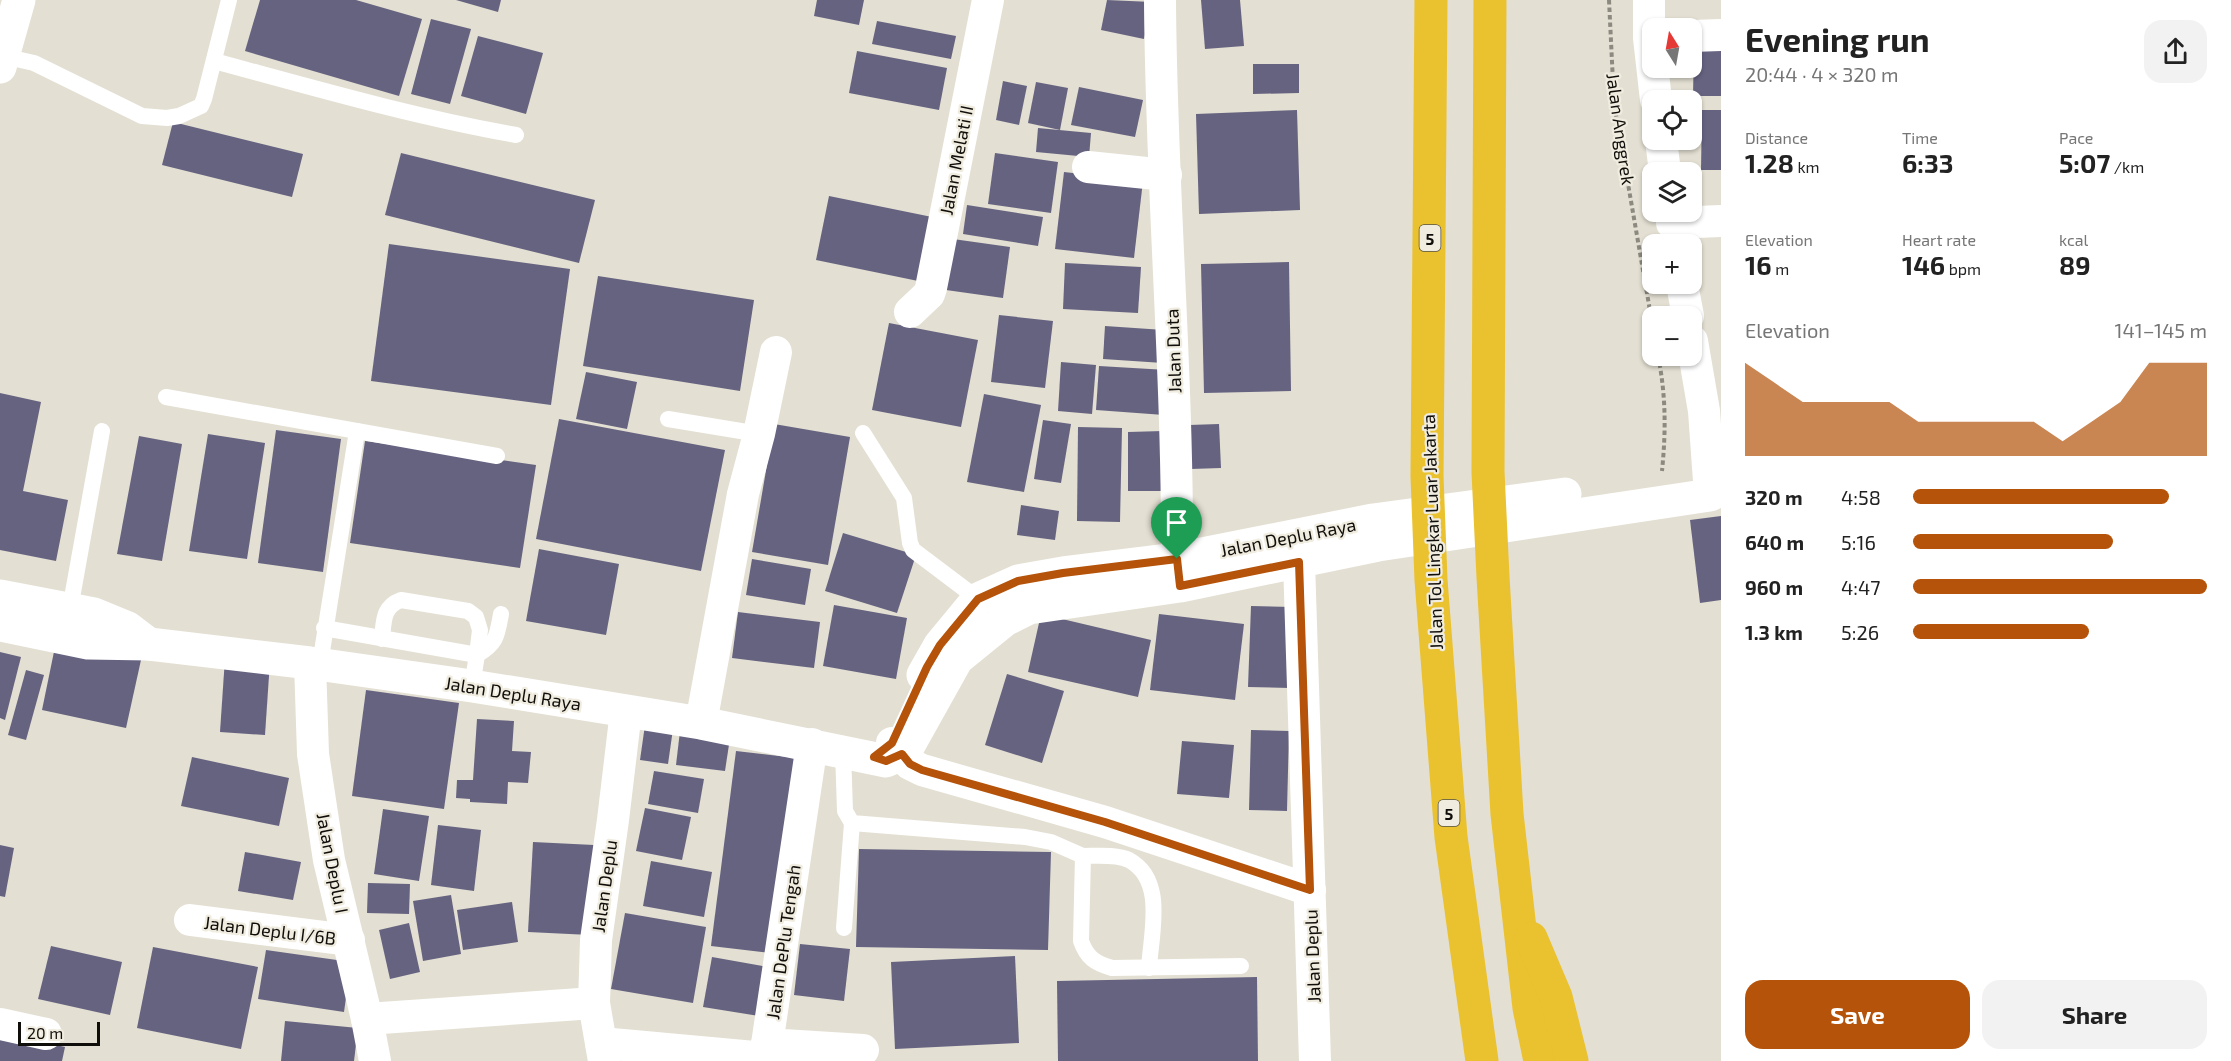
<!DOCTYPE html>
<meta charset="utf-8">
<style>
:root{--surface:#fff;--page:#f2f2f2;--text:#222;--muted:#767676;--accent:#b45309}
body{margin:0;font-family:"Exo 2",sans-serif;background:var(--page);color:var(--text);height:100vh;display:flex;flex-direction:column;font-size:22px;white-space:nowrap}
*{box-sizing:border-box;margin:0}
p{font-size:20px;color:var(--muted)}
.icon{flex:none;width:33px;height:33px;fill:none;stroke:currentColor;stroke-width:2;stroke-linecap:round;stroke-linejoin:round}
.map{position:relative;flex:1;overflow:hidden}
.side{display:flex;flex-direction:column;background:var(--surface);width:510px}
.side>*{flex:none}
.needle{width:39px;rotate:349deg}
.fabs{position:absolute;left:1642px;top:18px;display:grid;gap:12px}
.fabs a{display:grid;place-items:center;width:60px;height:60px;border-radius:12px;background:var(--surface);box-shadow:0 2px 4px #0004;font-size:30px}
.scale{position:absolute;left:18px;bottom:15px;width:82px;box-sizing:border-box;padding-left:6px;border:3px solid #100e0a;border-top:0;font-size:16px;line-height:21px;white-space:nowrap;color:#100e0a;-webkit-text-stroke:4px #f0ecdf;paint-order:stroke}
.pin{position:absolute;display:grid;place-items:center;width:51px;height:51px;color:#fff;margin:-62px -26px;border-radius:50% 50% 50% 0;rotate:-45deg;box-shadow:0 0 6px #0007}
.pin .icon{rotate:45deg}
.round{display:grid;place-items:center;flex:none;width:63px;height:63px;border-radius:18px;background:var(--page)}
.summary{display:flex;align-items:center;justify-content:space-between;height:102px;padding:0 24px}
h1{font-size:33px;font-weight:700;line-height:45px}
.metrics{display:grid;grid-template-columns:repeat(3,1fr);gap:9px;height:102px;padding:6px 24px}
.metrics div{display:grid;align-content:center}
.metrics b{font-size:26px;font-weight:700}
.metrics small{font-size:16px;font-weight:400}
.metrics p{font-size:16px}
.chart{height:168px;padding:12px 24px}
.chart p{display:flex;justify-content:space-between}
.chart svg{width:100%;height:108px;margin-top:6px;fill:var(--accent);opacity:.7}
.action{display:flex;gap:12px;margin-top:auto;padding:12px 24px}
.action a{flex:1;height:69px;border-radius:18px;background:var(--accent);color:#fff;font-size:24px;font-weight:700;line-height:69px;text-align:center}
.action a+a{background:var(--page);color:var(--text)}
ul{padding:0 24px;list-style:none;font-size:20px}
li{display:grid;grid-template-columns:96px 72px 1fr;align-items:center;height:45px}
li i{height:15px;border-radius:8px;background:var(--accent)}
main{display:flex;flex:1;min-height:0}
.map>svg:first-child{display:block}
</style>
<main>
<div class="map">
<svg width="1721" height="1061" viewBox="0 0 1721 1061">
<rect width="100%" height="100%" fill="#e3dfd2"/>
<g fill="#666381">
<polygon points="260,0 356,0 422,19 399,96 245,51"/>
<polygon points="456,0 501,0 498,12"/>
<polygon points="817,0 864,0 859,25 814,16"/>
<polygon points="1107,0 1152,2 1144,39 1101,30"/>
<polygon points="1201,0 1240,0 1244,46 1205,49"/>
<polygon points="431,19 471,29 450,104 411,94"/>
<polygon points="877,21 956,36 951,59 872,44"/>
<polygon points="478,36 543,53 526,114 461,96"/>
<polygon points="1694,44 1721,44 1721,96 1693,96"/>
<polygon points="857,51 947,68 939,110 849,93"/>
<polygon points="1253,64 1299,64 1299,93 1253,94"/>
<polygon points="1003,81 1027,86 1019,125 996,120"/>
<polygon points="1036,82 1068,88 1060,130 1028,123"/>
<polygon points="1079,87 1143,100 1135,137 1071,125"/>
<polygon points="1297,110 1300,210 1199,214 1196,114"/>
<polygon points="1702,110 1721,110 1721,170 1701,170"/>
<polygon points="173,122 303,154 292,197 162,165"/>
<polygon points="1038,128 1091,133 1089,157 1036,152"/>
<polygon points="401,153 595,200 579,263 385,215"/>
<polygon points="995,153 1058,162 1051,213 988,204"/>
<polygon points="1064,172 1143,181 1134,258 1055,249"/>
<polygon points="829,196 937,218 923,282 816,260"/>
<polygon points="967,205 1043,217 1038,246 963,234"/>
<polygon points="953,239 1010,247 1003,298 946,290"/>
<polygon points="389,244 570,269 551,405 371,381"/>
<polygon points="1289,262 1291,391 1204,393 1201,264"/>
<polygon points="1065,263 1141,267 1138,313 1063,309"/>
<polygon points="598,276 754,300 740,391 583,366"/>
<polygon points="999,315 1053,321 1045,388 991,382"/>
<polygon points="889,323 978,340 961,427 872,410"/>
<polygon points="1105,326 1164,330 1163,363 1103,359"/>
<polygon points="1061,362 1096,365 1092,414 1058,411"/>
<polygon points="1099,366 1167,370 1164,415 1096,410"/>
<polygon points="586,372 637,382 627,429 576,419"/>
<polygon points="0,393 41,402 23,491 68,500 56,561 0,550"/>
<polygon points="984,394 1041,405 1024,492 967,482"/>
<polygon points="559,419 725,450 701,571 536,539"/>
<polygon points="1043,420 1071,424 1061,483 1034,479"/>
<polygon points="774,424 850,437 828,565 752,552"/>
<polygon points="1219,424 1221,468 1191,469 1189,425"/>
<polygon points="1078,427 1122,428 1120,522 1077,521"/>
<polygon points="276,430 341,439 323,572 258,563"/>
<polygon points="1163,431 1163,491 1128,491 1128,432"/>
<polygon points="208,434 265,443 247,559 189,551"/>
<polygon points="139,436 182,444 162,561 117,554"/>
<polygon points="365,441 536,465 520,568 350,543"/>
<polygon points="1021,505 1059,511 1055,540 1017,535"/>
<polygon points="1721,516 1721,600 1700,603 1690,520"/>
<polygon points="843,533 916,555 897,613 825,591"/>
<polygon points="539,549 619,564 606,635 526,621"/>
<polygon points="752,559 811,569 805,605 746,595"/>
<polygon points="834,605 907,618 896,679 823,666"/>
<polygon points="1251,606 1293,607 1290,688 1248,687"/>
<polygon points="738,612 820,622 814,668 732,658"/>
<polygon points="1041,614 1151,640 1138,697 1028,672"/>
<polygon points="1159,614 1244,624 1235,700 1150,690"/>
<polygon points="56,642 141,660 126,728 42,710"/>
<polygon points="0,652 21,657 5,720 0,718"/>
<polygon points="225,658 270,661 265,735 220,732"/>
<polygon points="26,670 44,675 26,740 8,735"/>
<polygon points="1007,674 1064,691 1042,763 985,745"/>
<polygon points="366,690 459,703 444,809 352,796"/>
<polygon points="646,718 674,722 668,764 640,760"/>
<polygon points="477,719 514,721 512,751 531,752 528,783 508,782 507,804 470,802 470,799 456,798 457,780 473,780"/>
<polygon points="1251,730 1289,731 1287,811 1249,810"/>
<polygon points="680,731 730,738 725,771 676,765"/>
<polygon points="1182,741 1234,745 1229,798 1177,794"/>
<polygon points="736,751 796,758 771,953 711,946"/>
<polygon points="192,757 289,778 279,826 181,806"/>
<polygon points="654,771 704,779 698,813 648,804"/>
<polygon points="645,808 691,817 682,860 636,851"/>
<polygon points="383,809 429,816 419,881 374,874"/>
<polygon points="438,825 481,830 474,891 431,885"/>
<polygon points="533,842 594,845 590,935 528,932"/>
<polygon points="0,845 14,848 5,897 0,896"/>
<polygon points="859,849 1051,852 1048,950 856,947"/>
<polygon points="245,852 301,862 293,900 238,891"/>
<polygon points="651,861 712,872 704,917 643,906"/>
<polygon points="368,883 410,884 409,914 367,913"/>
<polygon points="451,895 461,954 423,961 413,901"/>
<polygon points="512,902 518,942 463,950 457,910"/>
<polygon points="625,913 706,927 693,1003 611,989"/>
<polygon points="409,923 420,972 390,979 379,930"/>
<polygon points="800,944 850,949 844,1001 794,995"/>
<polygon points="51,946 122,962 110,1015 38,999"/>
<polygon points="153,947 258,967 241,1049 137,1028"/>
<polygon points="266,950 351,962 344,1012 258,999"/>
<polygon points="1015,956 1019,1043 895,1049 891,962"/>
<polygon points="712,957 768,967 759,1016 703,1007"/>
<polygon points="1257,977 1258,1061 1058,1061 1057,981"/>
<polygon points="285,1021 358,1028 354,1061 281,1061"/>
<polygon points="0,1032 65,1047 62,1061 0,1061"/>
</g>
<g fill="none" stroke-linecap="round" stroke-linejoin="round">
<g stroke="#8c8980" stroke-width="4" stroke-dasharray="4.5 3" stroke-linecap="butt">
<polyline points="1609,0 1614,103 1653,328"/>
<path d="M1658,356C1666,395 1666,431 1662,471"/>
</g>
<g stroke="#fff" stroke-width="16">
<polyline points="3,56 34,63 142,116 167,118 179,116 201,106 204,99 229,0"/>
<path d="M214,61C314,88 414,117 516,135"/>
<polyline points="166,397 497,456"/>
<polyline points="668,419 759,434"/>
<polyline points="863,433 904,498 910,543 913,550 978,599"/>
<polyline points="70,609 102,431"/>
<path d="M324,628L477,655L480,630L476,617L468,611L401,600C382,607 384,622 382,639"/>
<polyline points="320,664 357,431"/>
<path d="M472,686L477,655C497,643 497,636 501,614"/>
<path d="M843,751L845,811L852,823L1025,837L1051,842L1083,856L1081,941C1087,958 1095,963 1112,968L1241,966"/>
<path d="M1083,856C1096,856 1117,854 1129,860C1166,880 1151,933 1149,968"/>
<polyline points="844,928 852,823"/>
</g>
<g stroke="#fff" stroke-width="32">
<path d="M1160,0C1161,186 1178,372 1177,559L1180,585"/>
<polyline points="1649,0 1649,38 1656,100"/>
<polyline points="1692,36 1721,35"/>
<polyline points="1661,140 1665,172"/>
<polyline points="1088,167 1166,175"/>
<polyline points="1672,223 1721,221"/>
<polyline points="1682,284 1688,316"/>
<polyline points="910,312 929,294 931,288 988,0"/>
<polyline points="1692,341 1704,411 1710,495"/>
<polyline points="1299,562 1315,1061"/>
<polyline points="310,663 313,754 329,860 367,1019 375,1061"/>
<polyline points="701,723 743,494 759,434 776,352"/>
<polyline points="892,743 910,764 922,770 1105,822 1310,890"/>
<polyline points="812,744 767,1044 863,1050"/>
<polyline points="190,920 349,940"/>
<polyline points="367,1019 594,1003"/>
<polyline points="0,1024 46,1034"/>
<polyline points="601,1043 766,1058 767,1044"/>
<polyline points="604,1061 594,1003 596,940 613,820 626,711"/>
</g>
<g stroke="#fff" stroke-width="33">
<polyline points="0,67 19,0"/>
<polyline points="0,596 94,614 128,628 149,644"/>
<polyline points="0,625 88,643 149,644 310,663 472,686 701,723 886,761 902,754 909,745 957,659 1005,620 1029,608 1180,586 1378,545 1710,495 1721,490"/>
<polyline points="923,675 940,645 978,599 1018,581 1063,573 1177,559 1373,520 1565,494"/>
</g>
<g stroke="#eac12e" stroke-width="33">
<polyline points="1431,0 1427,476 1431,580 1451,837 1482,1061"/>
<polyline points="1490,0 1488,472 1493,577 1507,814 1529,1008 1540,1061"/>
<polyline points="1531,938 1556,997 1572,1061"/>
</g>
</g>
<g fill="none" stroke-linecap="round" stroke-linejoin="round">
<g stroke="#fff" stroke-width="12">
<polygon id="route" points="1177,559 1180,586 1299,562 1310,890 1105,822 922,770 910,764 902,754 886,761 874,757 892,743 927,667 940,645 978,599 1018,581 1063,573"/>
</g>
<use href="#route" stroke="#b45309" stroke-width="8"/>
</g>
<g text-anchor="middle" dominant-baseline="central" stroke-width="4.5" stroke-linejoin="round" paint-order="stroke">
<g fill="#f0ecdf" stroke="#53514a" stroke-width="1.5">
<rect x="1419.5" y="225" width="21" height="26" rx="4.5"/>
<rect x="1438.5" y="800" width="21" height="26" rx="4.5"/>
</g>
<g font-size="16" font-weight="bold" fill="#100e0a">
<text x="1430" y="238">5</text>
<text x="1449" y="813">5</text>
</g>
<g font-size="18" fill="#100e0a" stroke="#f0ecdf">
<text transform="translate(1621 129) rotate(82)">Jalan Anggrek</text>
<text transform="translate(956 160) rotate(-79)">Jalan Melati II</text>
<text transform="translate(1173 351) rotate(-92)">Jalan Duta</text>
<text transform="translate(1432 532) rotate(-92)">Jalan Tol Lingkar Luar Jakarta</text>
<text transform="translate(1288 537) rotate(-11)">Jalan Deplu Raya</text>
<text transform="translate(513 693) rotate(9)">Jalan Deplu Raya</text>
<text transform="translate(333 863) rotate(79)">Jalan Deplu I</text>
<text transform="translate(604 886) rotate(-82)">Jalan Deplu</text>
<text transform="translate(270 930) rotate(7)">Jalan Deplu I/6B</text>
<text transform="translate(783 942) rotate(-82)">Jalan DePlu Tengah</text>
<text transform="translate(1312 956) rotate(-92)">Jalan Deplu</text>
</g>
</g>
</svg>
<div class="fabs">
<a><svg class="needle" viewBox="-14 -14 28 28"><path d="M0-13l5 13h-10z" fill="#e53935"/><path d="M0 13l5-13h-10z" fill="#767676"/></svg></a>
<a><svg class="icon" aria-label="locate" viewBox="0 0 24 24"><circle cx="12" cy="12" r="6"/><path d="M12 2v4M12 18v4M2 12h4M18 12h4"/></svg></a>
<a><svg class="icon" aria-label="layers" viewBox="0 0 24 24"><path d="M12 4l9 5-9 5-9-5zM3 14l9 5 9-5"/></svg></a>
<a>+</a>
<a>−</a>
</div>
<div class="scale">20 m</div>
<div class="pin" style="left:1177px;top:559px;background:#1e9e55"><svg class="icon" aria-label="arrive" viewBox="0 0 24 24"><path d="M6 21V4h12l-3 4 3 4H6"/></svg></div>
</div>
<section class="side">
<div class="summary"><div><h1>Evening run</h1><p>20:44 · 4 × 320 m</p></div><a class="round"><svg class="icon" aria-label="share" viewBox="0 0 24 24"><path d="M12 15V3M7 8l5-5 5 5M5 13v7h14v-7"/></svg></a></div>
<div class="metrics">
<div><p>Distance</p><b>1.28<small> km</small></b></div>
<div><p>Time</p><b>6:33</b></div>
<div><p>Pace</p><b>5:07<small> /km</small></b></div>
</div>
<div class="metrics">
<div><p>Elevation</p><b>16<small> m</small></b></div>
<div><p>Heart rate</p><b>146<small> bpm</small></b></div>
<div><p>kcal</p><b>89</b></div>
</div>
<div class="chart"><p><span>Elevation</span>141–145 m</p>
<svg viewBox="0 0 160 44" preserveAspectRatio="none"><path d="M0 44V6L10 14L20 22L30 22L40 22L50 22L60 30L70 30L80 30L90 30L100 30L110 38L120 30L130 22L140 6L150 6L160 6V44z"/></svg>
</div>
<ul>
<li><b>320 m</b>4:58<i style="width:87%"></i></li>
<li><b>640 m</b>5:16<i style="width:68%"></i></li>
<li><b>960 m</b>4:47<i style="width:100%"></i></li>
<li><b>1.3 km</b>5:26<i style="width:60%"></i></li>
</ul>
<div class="action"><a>Save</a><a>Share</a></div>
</section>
</main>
